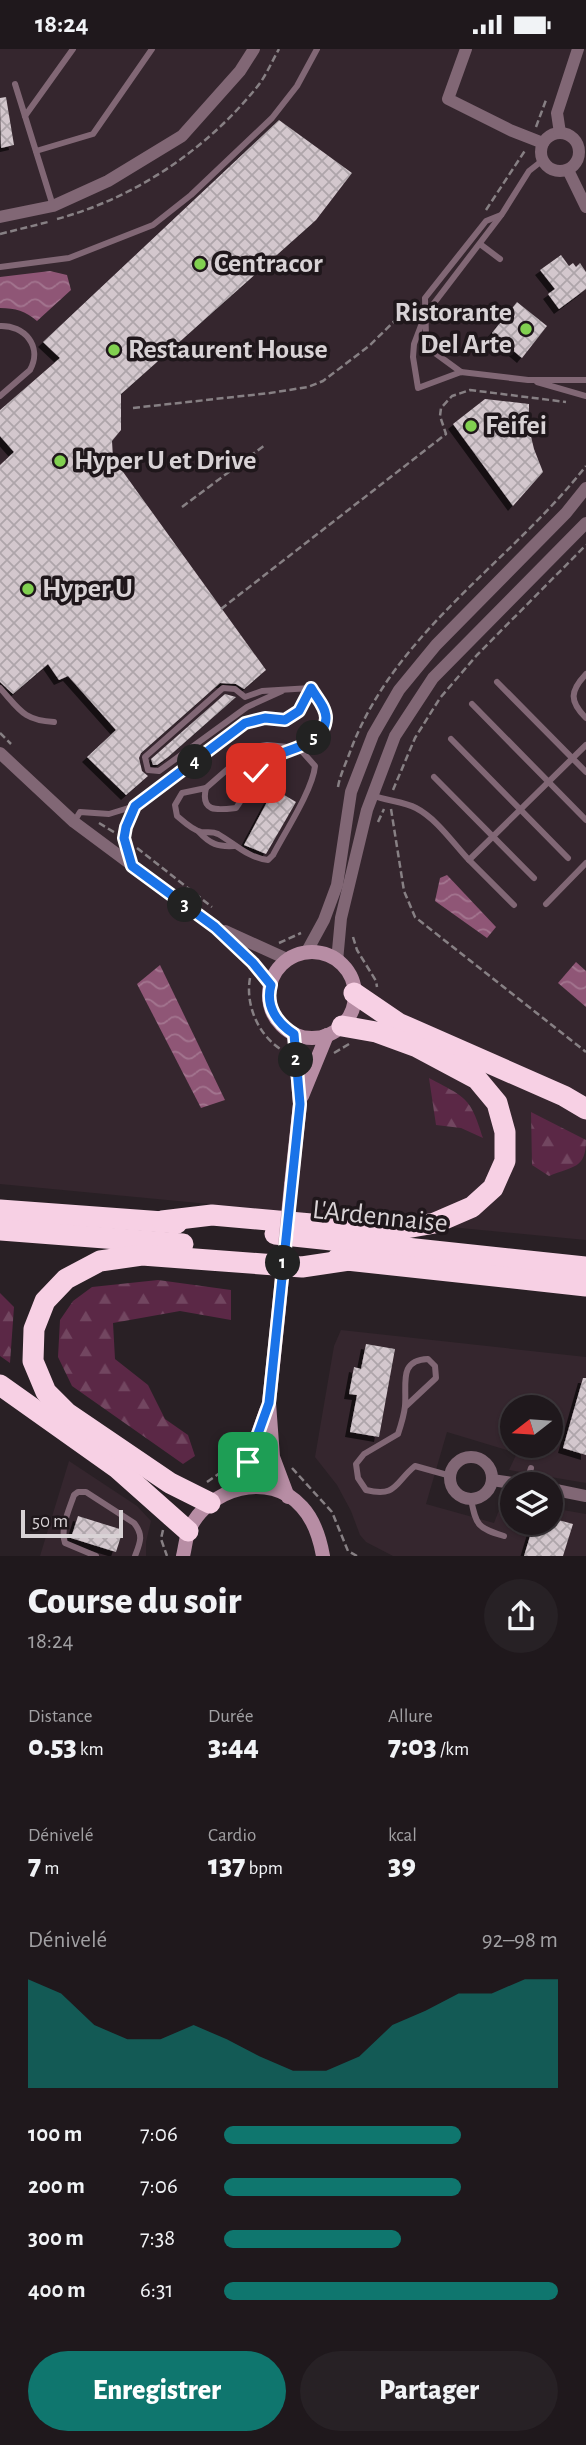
<!DOCTYPE html>
<html lang="fr">
<meta charset="utf-8">
<style>
:root{--surface:#1f181c;--page:#272125;--text:#f1f3f6;--muted:#a1a0a3;--line:#3c373b;--accent:#0f766e}
body{margin:0;font-family:"Alegreya Sans",sans-serif;background:var(--page);color:var(--text);height:100vh;display:flex;flex-direction:column;font-size:26px;white-space:nowrap}
*{box-sizing:border-box;margin:0}
p{font-size:23px;color:var(--muted)}
.icon{flex:none;width:38px;height:38px;fill:none;stroke:currentColor;stroke-width:2;stroke-linecap:round;stroke-linejoin:round}
.map{position:relative;height:1507px;overflow:hidden}
.drawer{display:flex;flex-direction:column;background:var(--surface);flex:1}
.drawer>*{flex:none}
.needle{width:46px;rotate:253deg}
.buttons{position:absolute;left:500px;top:1346px;display:grid;gap:14px}
.buttons a{display:grid;place-items:center;width:63px;height:63px;border-radius:50%;background:var(--surface);box-shadow:0 2px 5px #0004,0 0 0 2px var(--line);font-size:35px}
.scale{position:absolute;left:21px;bottom:18px;width:102px;box-sizing:border-box;padding-left:7px;border:4px solid #d8d2d5;border-top:0;font-size:19px;line-height:24px;white-space:nowrap;color:#d8d2d5;-webkit-text-stroke:5px #1f171b;paint-order:stroke}
.pin{position:absolute;display:grid;place-items:center;width:60px;height:60px;color:#fff;margin:-30px;border-radius:14px;box-shadow:0 4px 10px #0006}
.km{position:absolute;width:35px;height:35px;margin:-18px;border-radius:50%;background:#222;color:#fff;font-size:19px;line-height:35px;text-align:center}
.round{display:grid;place-items:center;flex:none;width:74px;height:74px;border-radius:37px;background:var(--page)}
.head{display:flex;align-items:center;justify-content:space-between;height:119px;padding:0 28px}
h1{font-size:38px;font-weight:800;line-height:52px}
.stats{display:grid;grid-template-columns:repeat(3,1fr);gap:10px;height:119px;padding:7px 28px}
.stats div{display:grid;align-content:center}
.stats b{font-size:30px;font-weight:800}
.stats small{font-size:19px;font-weight:400}
.stats p{font-size:19px}
.chart{height:196px;padding:14px 28px}
.chart p{display:flex;justify-content:space-between}
.chart svg{width:100%;height:126px;margin-top:7px;fill:var(--accent);opacity:.7}
.button{display:flex;gap:14px;margin-top:auto;padding:14px 28px}
.button a{flex:1;height:80px;border-radius:42px;background:var(--accent);color:#fff;font-size:28px;font-weight:800;line-height:80px;text-align:center}
.button a+a{background:var(--page);color:var(--text)}
ul{padding:0 28px;list-style:none;font-size:23px}
li{display:grid;grid-template-columns:112px 84px 1fr;align-items:center;height:52px}
li i{height:18px;border-radius:9px;background:var(--accent)}
.status{display:flex;justify-content:space-between;align-items:center;height:49px;padding:0 35px;background:var(--surface);direction:ltr}
.status svg{height:19px;fill:currentColor}
.map>svg:first-child{display:block}
</style>
<div class="status"><b>18:24</b><svg viewBox="0 0 49 12"><path d="M0 12V9h3v3zM5 12V6h3v6zM10 12V3h3v9zM15 12V0h3v12zM26 1h20v11H26zM47 4h2v5h-2z"/></svg></div>
<div class="map">
<svg width="586" height="1507" viewBox="0 0 586 1507">
<defs>
<pattern id="forest-firs" width="22" height="20" patternUnits="userSpaceOnUse" patternTransform="scale(1.75)"><rect width="22" height="20" fill="#5b2846"/><path d="M5 1l3.5 6h-7zM16 11l3.5 6h-7z" fill="#724660"/></pattern>
<pattern id="water-waves" width="16" height="10" patternUnits="userSpaceOnUse" patternTransform="scale(1.75)"><rect width="16" height="10" fill="#8f5676"/><path d="M0 5q4-4 8 0t8 0" fill="none" stroke="#a3758f"/></pattern>
<pattern id="building-cross-hatch" width="8" height="8" patternUnits="userSpaceOnUse" patternTransform="scale(1.75)"><rect width="8" height="8" fill="#d3c7cd"/><path d="M0 0l8 8M0 8l8-8" fill="none" stroke="#aea5aa"/></pattern>
<filter id="shadow"><feDropShadow dx="-5" dy="5" stdDeviation="0" flood-color="#0009"/></filter>
</defs>
<rect width="100%" height="100%" fill="#292025"/>
<g fill="#35262e" fill-rule="evenodd">
<polygon points="0,0 586,0 586,1191 0,1135"/>
<path d="M341,1281L586,1308V1434L509,1421L517,1404L447,1383L426,1455L494,1474L503,1451L513,1453V1474H551V1459L586,1465V1507H393L366,1493L360,1486L351,1462L337,1436L315,1408L334,1297ZM513,1358H551V1396H513Z"/>
<polygon points="69,1412 137,1457 151,1472 146,1493 146,1507 40,1507"/>
</g>
<g fill="url(#forest-firs)">
<path d="M429,1029C466,1049 470,1047 483,1089L461,1079L436,1076Z"/>
<path d="M531,1063L586,1091C586,1120 573,1117 549,1127L532,1116Z"/>
<polygon points="158,1231 231,1241 231,1271 180,1262 113,1274 115,1310 148,1336 165,1370 188,1386 195,1407 183,1415 72,1337 58,1308 60,1271 73,1252 92,1238"/>
<polygon points="0,1244 14,1258 10,1314 0,1307"/>
</g>
<g fill="url(#water-waves)">
<path d="M50,222L67,226L71,241L37,272C25,262 16,259 0,259V228Z"/>
<polygon points="447,826 496,878 487,889 435,852 440,829"/>
<polygon points="576,913 586,922 586,958 558,934"/>
<polygon points="160,916 225,1051 201,1059 137,935"/>
</g>
<g fill="url(#building-cross-hatch)" filter="url(#shadow)">
<polygon points="6,48 14,96 1,99 0,49"/>
<polygon points="279,71 352,124 316,171 121,345 121,381 112,392 113,409 266,621 244,640 236,635 220,634 141,704 139,709 142,722 148,727 126,746 87,708 116,681 68,627 59,631 48,615 13,645 0,633 0,416 14,403 0,387 0,361 60,309 43,293"/>
<polygon points="561,206 569,217 573,214 576,218 580,214 586,223 586,240 559,260 548,245 555,240 540,221"/>
<polygon points="517,253 547,277 522,309 492,284"/>
<polygon points="485,350 529,355 529,379 534,400 543,423 513,457 453,375"/>
<polygon points="225,645 236,648 168,708 157,716 153,716 151,710"/>
<polygon points="274,740 296,753 266,805 244,796"/>
<polygon points="366,1295 395,1300 379,1388 350,1383 357,1346 349,1345 354,1318 361,1320"/>
<polygon points="583,1329 586,1329 586,1406 563,1399"/>
<polygon points="78,1467 123,1481 116,1503 71,1489"/>
<polygon points="551,1469 573,1475 563,1507 524,1507 534,1474 551,1474"/>
</g>
<g fill="none" stroke-linecap="round" stroke-linejoin="round">
<g stroke="#878084" stroke-width="2.5" stroke-dasharray="7 3.5" stroke-linecap="butt">
<polyline points="536,78 546,51"/>
<polyline points="486,161 526,100"/>
<path d="M57,170C135,149 207,100 257,38C266,27 272,12 279,0"/>
<polyline points="0,185 48,173"/>
<polyline points="133,359 270,344 308,338 323,332 369,297 415,252"/>
<polyline points="182,458 265,396"/>
<polyline points="221,560 446,385 440,367 441,359 452,347 470,341 566,353"/>
<polyline points="0,684 11,695"/>
<path d="M338,738C340,726 346,714 350,703C394,583 510,514 586,417"/>
<polyline points="393,741 415,689 440,649 477,606 586,496"/>
<polyline points="391,760 404,842 415,868 586,1003"/>
<polyline points="378,773 384,760"/>
<polyline points="99,774 117,785"/>
<polyline points="137,799 212,858"/>
<polyline points="353,888 357,901 376,932 377,938"/>
<polyline points="279,894 301,884"/>
<path d="M250,929C245,957 259,987 282,1001"/>
<polyline points="334,1004 349,995"/>
<polyline points="292,1419 332,1463 348,1502 357,1507"/>
<polyline points="207,1433 230,1417"/>
<polyline points="163,1481 161,1490 167,1507"/>
</g>
<g stroke="#816775" stroke-width="6">
<polyline points="15,35 53,157"/>
<polyline points="25,67 73,0"/>
<polyline points="36,102 93,85 152,0"/>
<polyline points="543,111 529,122 502,165 425,266 414,295 413,308 418,339 461,323 528,331 586,331"/>
<polyline points="480,195 500,210"/>
<polyline points="0,218 69,209 153,176 191,146 272,69 297,37 317,0"/>
<path d="M0,277C24,276 43,297 30,321L0,347"/>
<polyline points="461,323 435,304 426,288 425,249 486,172 501,166"/>
<polyline points="537,333 586,347"/>
<path d="M586,625C570,642 569,652 586,669"/>
<polyline points="497,633 586,723"/>
<path d="M0,639C20,661 23,671 54,673"/>
<polyline points="282,642 247,658 159,722 148,721 145,708 223,639 235,640 245,648 262,642 311,639"/>
<polyline points="472,655 586,771"/>
<polyline points="451,690 568,809"/>
<path d="M267,696L299,699L315,717C313,740 285,783 273,806L268,811C248,809 234,794 218,785C212,782 207,784 201,783C192,781 184,773 177,767L175,756L182,744L206,739L246,704L254,698Z"/>
<polyline points="434,728 534,829"/>
<path d="M206,739C200,764 218,761 236,759C247,744 253,725 267,713C275,706 287,704 297,700C333,684 328,667 311,639"/>
<path d="M372,746C386,752 403,752 416,759C437,770 453,794 469,811L586,696"/>
<polyline points="74,773 80,763 109,765 135,757 245,674 265,669 285,671 299,661 311,639"/>
<path d="M199,783C210,795 218,798 234,797"/>
<polyline points="469,811 514,856"/>
<path d="M131,812C123,787 125,781 135,757"/>
<polyline points="546,855 586,814"/>
<path d="M405,1358L436,1329L435,1317L428,1310C398,1311 407,1335 405,1357C404,1367 401,1376 398,1385L364,1405L356,1415L358,1429L366,1441C397,1449 395,1433 415,1417L451,1427"/>
<polyline points="526,1435 531,1419"/>
<path d="M471,1450C476,1477 478,1479 504,1487"/>
<path d="M96,1507L65,1494C60,1479 69,1461 74,1446L78,1443H86L134,1474C144,1486 140,1494 135,1507"/>
</g>
<g stroke="#816775" stroke-width="12">
<polyline points="466,0 448,50 510,81 543,94"/>
<circle cx="560" cy="103" r="19"/>
<polyline points="560,84 557,64 578,0"/>
<polyline points="568,121 586,158"/>
<polyline points="0,168 53,157 108,132 182,87 240,22 254,0"/>
<polyline points="0,704 74,773 215,878 253,914 271,936"/>
<polyline points="225,882 289,911"/>
<polyline points="306,904 324,871 337,836 351,743 373,686 399,641 436,596 566,464 586,439"/>
<polyline points="337,912 341,869 367,761 395,687 433,629 586,474"/>
<circle cx="471" cy="1429" r="21"/>
<polyline points="492,1431 519,1435"/>
<polyline points="551,1440 586,1447"/>
</g>
<g stroke="#b78da4" stroke-width="14">
<circle cx="312" cy="946" r="43"/>
<polyline points="302,1047 327,986"/>
<polyline points="291,1136 300,1055 294,985"/>
<polyline points="279,1259 269,1354 273,1408 288,1448"/>
<polyline points="234,1441 248,1413 266,1362"/>
<path d="M183,1507C185,1499 186,1488 189,1481C208,1439 269,1421 302,1458C314,1471 320,1490 323,1507"/>
</g>
<g stroke="#f7d0e4" stroke-width="21">
<polyline points="354,944 398,974 564,1047 586,1060"/>
<polyline points="0,1161 177,1174"/>
<polyline points="162,1172 212,1166 389,1182 435,1174 472,1158 493,1139 505,1112 505,1083 497,1054 477,1030 417,998 376,983 342,977"/>
<polyline points="0,1181 183,1195"/>
<polyline points="275,1185 586,1218"/>
<polyline points="337,1210 586,1237"/>
<polyline points="0,1336 117,1419 188,1482"/>
<polyline points="210,1454 170,1434 67,1364 46,1343 33,1312 34,1280 45,1252 66,1230 100,1212 142,1206 302,1218 349,1211"/>
</g>
<polyline stroke="#b78da4" stroke-width="14" points="279,1259 291,1136"/>
</g>
<g fill="none" stroke-linecap="round" stroke-linejoin="round">
<g stroke="#fff" stroke-width="14">
<path id="route" d="M248,1413L269,1354L300,1055L294,985C277,974 265,957 271,936L253,914L215,878L132,817L124,789L126,778L135,757L245,674L265,669L285,671L299,662L311,639C316,648 326,658 326,669C325,696 289,699 271,709C265,713 260,719 256,724"/>
</g>
<use href="#route" stroke="#1a73e8" stroke-width="9"/>
</g>
<g fill="#81d050" stroke="#1f171b" stroke-width="2.5">
<circle cx="200" cy="215" r="7"/>
<circle cx="526" cy="280" r="7"/>
<circle cx="114" cy="301" r="7"/>
<circle cx="471" cy="377" r="7"/>
<circle cx="60" cy="412" r="7"/>
<circle cx="28" cy="540" r="7"/>
</g>
<g text-anchor="middle" dominant-baseline="central" stroke-width="7" stroke-linejoin="round" paint-order="stroke">
<g font-size="28" font-weight="bold" fill="#d8d2d5" stroke="#1f171b" text-anchor="start">
<text x="214" y="215">Centracor</text>
<text x="512" y="264" text-anchor="end">Ristorante<tspan x="512" dy="32">Del Arte</tspan></text>
<text x="128" y="301">Restaurent House</text>
<text x="485" y="377">Feifei</text>
<text x="74" y="412">Hyper U et Drive</text>
<text x="42" y="540">Hyper U</text>
</g>
<g font-size="28" fill="#d8d2d5" stroke="#1f171b">
<text transform="translate(380 1168) rotate(6)">L'Ardennaise</text>
</g>
</g>
</svg>
<div class="buttons">
<a><svg class="needle" viewBox="-14 -14 28 28"><path d="M0-13l5 13h-10z" fill="#e53935"/><path d="M0 13l5-13h-10z" fill="#a1a0a3"/></svg></a>
<a><svg class="icon" aria-label="layers" viewBox="0 0 24 24"><path d="M12 4l9 5-9 5-9-5zM3 14l9 5 9-5"/></svg></a>
</div>
<div class="scale">50 m</div>
<div class="pin" style="left:248px;top:1413px;background:#1e9e55"><svg class="icon" aria-label="arrive" viewBox="0 0 24 24"><path d="M6 21V4h12l-3 4 3 4H6"/></svg></div>
<div class="pin" style="left:256px;top:724px;background:#d93025"><svg class="icon" aria-label="check" viewBox="0 0 24 24"><path d="M5 12l5 5 9-10"/></svg></div>
<b class="km" style="left:283px;top:1214px">1</b>
<b class="km" style="left:296px;top:1011px">2</b>
<b class="km" style="left:185px;top:856px">3</b>
<b class="km" style="left:195px;top:713px">4</b>
<b class="km" style="left:314px;top:689px">5</b>
</div>
<section class="drawer">
<div class="head"><div><h1>Course du soir</h1><p>18:24</p></div><a class="round"><svg class="icon" aria-label="share" viewBox="0 0 24 24"><path d="M12 15V3M7 8l5-5 5 5M5 13v7h14v-7"/></svg></a></div>
<div class="stats">
<div><p>Distance</p><b>0.53<small> km</small></b></div>
<div><p>Durée</p><b>3:44</b></div>
<div><p>Allure</p><b>7:03<small> /km</small></b></div>
</div>
<div class="stats">
<div><p>Dénivelé</p><b>7<small> m</small></b></div>
<div><p>Cardio</p><b>137<small> bpm</small></b></div>
<div><p>kcal</p><b>39</b></div>
</div>
<div class="chart"><p><span>Dénivelé</span>92–98 m</p>
<svg viewBox="0 0 160 44" preserveAspectRatio="none"><path d="M0 44V6L10 11L20 22L30 27L40 27L50 22L60 27L70 33L80 38L90 38L100 33L110 22L120 17L130 11L140 11L150 6L160 6V44z"/></svg>
</div>
<ul>
<li><b>100 m</b>7:06<i style="width:71%"></i></li>
<li><b>200 m</b>7:06<i style="width:71%"></i></li>
<li><b>300 m</b>7:38<i style="width:53%"></i></li>
<li><b>400 m</b>6:31<i style="width:100%"></i></li>
</ul>
<div class="button"><a>Enregistrer</a><a>Partager</a></div>
</section>
